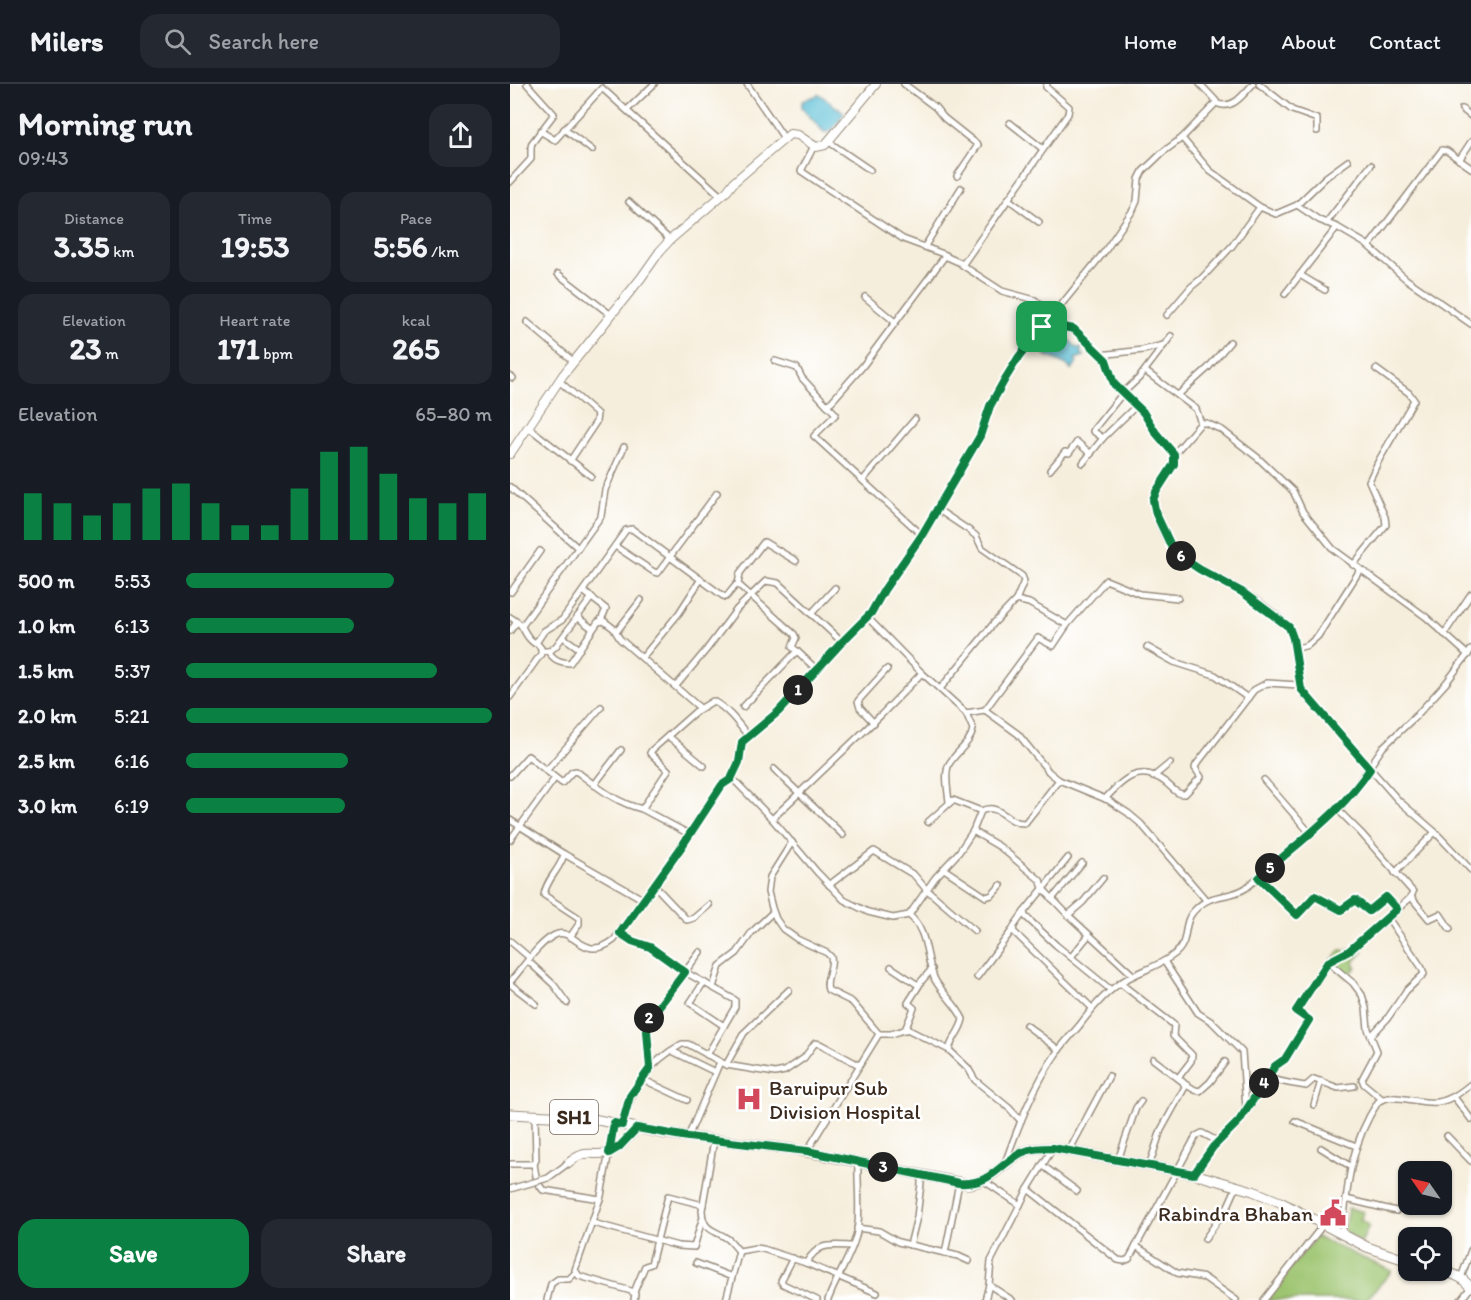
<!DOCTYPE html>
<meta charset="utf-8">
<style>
:root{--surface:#171b24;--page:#242831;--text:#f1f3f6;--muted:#9ea1a6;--line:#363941;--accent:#0b8043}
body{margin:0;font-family:Itim,sans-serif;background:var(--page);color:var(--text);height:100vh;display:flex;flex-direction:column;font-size:22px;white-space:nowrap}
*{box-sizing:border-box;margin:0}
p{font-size:20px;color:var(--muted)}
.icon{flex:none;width:33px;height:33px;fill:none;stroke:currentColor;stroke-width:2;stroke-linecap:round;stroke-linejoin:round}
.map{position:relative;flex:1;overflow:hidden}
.sheet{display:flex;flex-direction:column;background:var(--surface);width:510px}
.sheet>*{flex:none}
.needle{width:39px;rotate:304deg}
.buttons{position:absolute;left:888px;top:1077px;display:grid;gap:12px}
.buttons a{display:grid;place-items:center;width:54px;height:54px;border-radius:12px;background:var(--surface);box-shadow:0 2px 4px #0004;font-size:30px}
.pin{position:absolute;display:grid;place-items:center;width:51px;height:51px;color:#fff;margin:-26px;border-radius:12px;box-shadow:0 3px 9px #0006}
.km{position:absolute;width:30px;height:30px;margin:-15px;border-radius:50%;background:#222;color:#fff;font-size:16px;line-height:30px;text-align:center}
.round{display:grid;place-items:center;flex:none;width:63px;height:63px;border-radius:18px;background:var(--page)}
.overview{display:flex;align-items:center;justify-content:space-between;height:102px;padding:0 18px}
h1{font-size:33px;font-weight:700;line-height:45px}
.stats{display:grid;grid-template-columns:repeat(3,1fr);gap:9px;height:102px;padding:6px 18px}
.stats div{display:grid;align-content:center;border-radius:15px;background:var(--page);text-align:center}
.stats b{font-size:30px;font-weight:700}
.stats small{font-size:16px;font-weight:400}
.stats p{font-size:16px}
.chart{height:168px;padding:12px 18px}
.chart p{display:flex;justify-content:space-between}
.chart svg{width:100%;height:108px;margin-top:6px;stroke:var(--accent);stroke-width:6}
.cta{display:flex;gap:12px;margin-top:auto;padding:12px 18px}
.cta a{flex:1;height:69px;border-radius:18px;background:var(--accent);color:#fff;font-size:24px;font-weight:700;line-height:69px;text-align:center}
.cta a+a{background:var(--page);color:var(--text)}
ul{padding:0 18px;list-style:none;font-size:20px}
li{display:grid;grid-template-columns:96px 72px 1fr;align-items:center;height:45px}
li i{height:15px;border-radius:8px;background:var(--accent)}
header{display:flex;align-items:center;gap:36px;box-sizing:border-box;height:84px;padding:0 30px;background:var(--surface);border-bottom:2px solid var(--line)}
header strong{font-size:28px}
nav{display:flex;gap:33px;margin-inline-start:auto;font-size:21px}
.search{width:420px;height:54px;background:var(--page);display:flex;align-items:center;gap:15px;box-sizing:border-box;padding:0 21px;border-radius:18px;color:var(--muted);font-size:22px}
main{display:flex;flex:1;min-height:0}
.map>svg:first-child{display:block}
</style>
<header>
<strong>Milers</strong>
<div class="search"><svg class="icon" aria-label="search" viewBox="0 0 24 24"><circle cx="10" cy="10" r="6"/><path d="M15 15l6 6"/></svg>Search here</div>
<nav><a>Home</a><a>Map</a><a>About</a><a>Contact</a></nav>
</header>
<main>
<section class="sheet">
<div class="overview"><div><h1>Morning run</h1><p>09:43</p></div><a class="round"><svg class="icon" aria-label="share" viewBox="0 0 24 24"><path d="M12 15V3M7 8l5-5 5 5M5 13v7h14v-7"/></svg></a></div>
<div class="stats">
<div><p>Distance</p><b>3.35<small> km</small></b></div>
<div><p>Time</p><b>19:53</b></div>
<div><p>Pace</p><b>5:56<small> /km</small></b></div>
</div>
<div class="stats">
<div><p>Elevation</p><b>23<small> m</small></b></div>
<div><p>Heart rate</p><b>171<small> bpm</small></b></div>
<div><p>kcal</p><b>265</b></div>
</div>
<div class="chart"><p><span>Elevation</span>65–80 m</p>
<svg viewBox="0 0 160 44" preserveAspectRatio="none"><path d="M5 44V25M15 44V29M25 44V34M35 44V29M45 44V23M55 44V21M65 44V29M75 44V38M85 44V38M95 44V23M105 44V8M115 44V6M125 44V17M135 44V27M145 44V29M155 44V25"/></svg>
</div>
<ul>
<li><b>500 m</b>5:53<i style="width:68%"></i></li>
<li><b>1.0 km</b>6:13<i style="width:55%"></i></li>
<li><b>1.5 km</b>5:37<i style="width:82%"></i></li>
<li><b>2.0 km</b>5:21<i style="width:100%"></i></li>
<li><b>2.5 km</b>6:16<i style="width:53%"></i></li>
<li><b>3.0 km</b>6:19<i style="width:52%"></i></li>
</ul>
<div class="cta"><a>Save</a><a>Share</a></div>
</section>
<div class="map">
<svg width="961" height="1216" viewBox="0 0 961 1216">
<rect width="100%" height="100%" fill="#fff"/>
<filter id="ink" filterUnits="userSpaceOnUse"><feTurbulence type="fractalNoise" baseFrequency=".0167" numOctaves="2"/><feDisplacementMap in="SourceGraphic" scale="12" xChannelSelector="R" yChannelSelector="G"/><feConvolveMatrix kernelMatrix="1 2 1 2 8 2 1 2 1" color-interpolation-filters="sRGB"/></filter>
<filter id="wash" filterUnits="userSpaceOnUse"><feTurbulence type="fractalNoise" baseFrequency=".008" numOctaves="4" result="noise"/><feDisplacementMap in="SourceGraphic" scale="24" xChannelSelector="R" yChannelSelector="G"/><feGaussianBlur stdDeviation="1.35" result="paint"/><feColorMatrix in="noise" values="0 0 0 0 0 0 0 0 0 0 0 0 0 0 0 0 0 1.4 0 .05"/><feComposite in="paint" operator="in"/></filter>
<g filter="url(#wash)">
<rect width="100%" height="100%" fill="#f6eedc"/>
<g fill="#9dc570" stroke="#6c7847" stroke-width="1.5">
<polygon points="849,862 853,868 844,878 846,883 837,894 821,877 831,866 836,867"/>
<polygon points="838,1124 854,1128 850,1136 859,1141 851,1159 834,1147"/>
<polygon points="806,1153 882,1187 856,1216 758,1216 756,1214"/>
</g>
<g fill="#58bed5" stroke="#4a747a" stroke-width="1.5">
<path d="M309,10L334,29L324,44L318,48H314L292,24V18C298,13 303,14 309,10Z"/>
<polygon points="544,244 547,244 567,264 572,264 570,269 574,272 565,275 567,279 561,286 557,281 534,270 539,249"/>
</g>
</g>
<g filter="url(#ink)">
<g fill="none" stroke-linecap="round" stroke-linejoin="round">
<g stroke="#988c7d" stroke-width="8">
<g id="street">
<polyline points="237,0 274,54"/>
<polyline points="394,0 425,23 434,34 468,61 447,92"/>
<polyline points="749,0 782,26 807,35 807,47"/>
<path d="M706,19C722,27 733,11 743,0"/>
<polyline points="952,25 961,32"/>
<polyline points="117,26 144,0"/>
<polyline points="500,39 533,65"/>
<polyline points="54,45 82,66"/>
<polyline points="30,47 45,56 92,4 211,112"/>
<polyline points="672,54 700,87 750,123 766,130 787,121 816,93 838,77"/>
<polyline points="319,58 360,86"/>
<polyline points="304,62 291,87 393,155 436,171"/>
<polyline points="949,76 961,58"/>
<polyline points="0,98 21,75 21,63 22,59 44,30 17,0"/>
<polyline points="498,115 529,138"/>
<polyline points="119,118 160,156"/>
<polyline points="787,121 809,136 827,143 856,160 896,195 961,240"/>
<polyline points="816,139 861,81"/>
<polyline points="415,162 451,104"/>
<polyline points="859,162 932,66 937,67 961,84"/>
<polyline points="452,181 492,207 525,216 542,232"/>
<polyline points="48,190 101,231"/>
<polyline points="790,191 815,206"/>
<polyline points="775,210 827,143"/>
<polyline points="355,213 385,238"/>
<polyline points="657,231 681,203 692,194 722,162 750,123"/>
<polyline points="17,238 63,277"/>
<path d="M532,244L538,246L548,242L566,247L597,278L605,300L633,328L646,349L664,370C668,390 639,402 644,423C647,437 656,458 666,468C682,485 705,492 725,503C742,513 762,527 777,541C789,553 783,593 795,611L888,716L925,748L961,786"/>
<polyline points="590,271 633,266 654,261"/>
<polyline points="265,277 287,284 292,294 317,321 322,317 352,283 435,172 453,180 558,30 559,23 536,3 537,0"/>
<polyline points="635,287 686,325 691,339"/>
<polyline points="0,292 3,294"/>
<polyline points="49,297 87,330 86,338 60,377"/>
<polyline points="668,311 698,284 720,258"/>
<polyline points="317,321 326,330 304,352 412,451"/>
<polyline points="18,343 81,392"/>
<polyline points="593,354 583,347 584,345 613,309 629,294 661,252"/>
<polyline points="664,370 691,339 696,339 712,346 748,374 783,407 793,428 823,465 916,533 958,571"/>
<polyline points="573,379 593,354 627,321"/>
<polyline points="540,386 555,368 559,369 567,358 581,370"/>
<polyline points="353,396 405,335"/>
<polyline points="0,403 68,464"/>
<polyline points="427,425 460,447 466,452 472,464 512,492 514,497 506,516"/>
<polyline points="105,462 144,488 148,489 207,409"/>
<polyline points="843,481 876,441 875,433 859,397 869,376 904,316 899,309 866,285"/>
<polyline points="228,500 230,489 254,458 286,477"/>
<polyline points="73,507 96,525 91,536"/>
<polyline points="1,508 30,467"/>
<polyline points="301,530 325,504"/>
<path d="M0,533C3,535 10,539 12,543C16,549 16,553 24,559L28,556L34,547L52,536L116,446L122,445L213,512L216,513L226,501L230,502L284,550L286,554L282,563L287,567L233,623"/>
<polyline points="67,533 83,545"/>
<path d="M358,534L412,589L456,629L463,645C461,659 446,668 439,680C434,690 438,707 439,718"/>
<polyline points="12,542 91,432 95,406 114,363"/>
<polyline points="0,547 7,538"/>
<polyline points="105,547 110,555 190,624"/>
<polyline points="934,550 961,510"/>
<polyline points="53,553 70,565"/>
<polyline points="637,563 664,578 705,591 738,614"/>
<polyline points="784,565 798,561 808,552 850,486"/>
<polyline points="32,567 40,567 46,562 82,513"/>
<path d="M38,567C44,576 49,578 60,579L88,538L94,537L107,547L131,516"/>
<polyline points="287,567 307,586"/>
<polyline points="132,574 169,529 191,495"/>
<polyline points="166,602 197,565 227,525 256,497 268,499 332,558"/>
<polyline points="430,605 484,539 506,516 519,519 557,541 596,496 630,510 668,514"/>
<polyline points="0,613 31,570 31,564 26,558"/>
<polyline points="475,626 528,554 543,562 557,541"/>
<polyline points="456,629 475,626 508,650 539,688 549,696 598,716 618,729 631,740 696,816"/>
<polyline points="364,639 350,624 348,617 377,585"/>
<polyline points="158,652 194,682"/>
<polyline points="264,685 333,751"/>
<polyline points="36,687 91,623"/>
<path d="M0,692L18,672L52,699L62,688L66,687C86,702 106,719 132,725L158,686L140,669L142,666L185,628L203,617C218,625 228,639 238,652"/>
<polyline points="643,693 660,679"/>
<polyline points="221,695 229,678 232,658 268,628 332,558 361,529 374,506 412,451 470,352 480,322 508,274 595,167 623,126 627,117 629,95 633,87 653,68 672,54 704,21 706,17 690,0"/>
<polyline points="754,696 800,749"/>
<polyline points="84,701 111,666"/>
<path d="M595,715C612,696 629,679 655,698C662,703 666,711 675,710L691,693L685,684L686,681L744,606L757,599L789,601"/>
<polyline points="132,725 179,750"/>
<polyline points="828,726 851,749 903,808 901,813 878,834 912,884 914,890 896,907 877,935 861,952"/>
<polyline points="262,735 371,631 412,589"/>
<path d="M0,736L54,770C51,785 36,795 34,811L69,834V840L60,853"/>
<polyline points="418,738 443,716 471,727"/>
<polyline points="463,747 490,763 530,796 534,806 558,831 623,891"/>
<polyline points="0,756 45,694"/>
<path d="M282,758L260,793L258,808L262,824L266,835L273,845L287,855L317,869L321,873C324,884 314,895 318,906L342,918L369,950"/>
<polyline points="54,770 134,816"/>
<polyline points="558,774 514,828 515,832 546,861 601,906"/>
<polyline points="434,785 476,813 482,811 491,801"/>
<polyline points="885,789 925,748"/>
<polyline points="749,793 787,831 805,812 828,826 833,825 845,816 859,827 876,813 887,825"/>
<polyline points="144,801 177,836 184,834 199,821"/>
<polyline points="319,801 364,767 404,791 416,805 465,847"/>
<polyline points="901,813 919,835 930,830 940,845"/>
<polyline points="542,815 572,779"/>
<polyline points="514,828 504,842 503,847 582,924"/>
<path d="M399,831L425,794L449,768L463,747L471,727C491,718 496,740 515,739L549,696"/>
<polyline points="558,831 573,818 593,794"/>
<polyline points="110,849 122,857 140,863 175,888 225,916 225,923 197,971"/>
<polyline points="0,857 20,874"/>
<polyline points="561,873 579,851"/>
<polyline points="18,877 44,901 57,919"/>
<polyline points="654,877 688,929 702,938 732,968 736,1024"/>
<polyline points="381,883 408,901 422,885"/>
<polyline points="467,893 503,845"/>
<path d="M0,898C12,885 29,858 45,851C64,842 73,880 104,856L170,765L212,701L217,696H224L262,735L307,788L334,816L358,828L383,834L399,831C419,848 415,875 425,896C433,910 446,920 453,935C451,947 441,955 439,966L458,984L465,996L499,1024L511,1037"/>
<polyline points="194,898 180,919 214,942"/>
<polyline points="610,899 664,941 663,952 682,971 681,977 668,994"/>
<polyline points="0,900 26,920"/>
<polyline points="203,903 210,882 227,869 242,848 263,828"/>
<polyline points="516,941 549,966"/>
<polyline points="395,946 404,924 398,919 410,900"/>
<polyline points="369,950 381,950 397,945 439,966"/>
<polyline points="162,967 205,988"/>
<polyline points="216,981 234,949 279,906"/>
<polyline points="140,984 137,947 140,934 190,868"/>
<path d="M757,993C768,998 784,1000 796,1002L804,995L828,1004L844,1002"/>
<polyline points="132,995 177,1016"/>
<polyline points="675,1000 685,1006 690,1007 700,998 715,978"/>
<polyline points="944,1013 961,1035"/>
<polyline points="872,1015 854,1000 852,995 867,967 858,945 856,924 852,911 843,899 818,878 839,867 878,834"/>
<polyline points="804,1021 811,997"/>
<polyline points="785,1037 846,1062"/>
<polyline points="104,1039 91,1112 65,1186 69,1192 121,1207 125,1210 124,1216"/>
<path d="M112,1041C122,1004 137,979 172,960H178L216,981L265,989L275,987L294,974L305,959L310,960L349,981"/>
<polyline points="937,1052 961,1077"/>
<polyline points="178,1053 210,978"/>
<path d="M204,1056L192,1126C193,1148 204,1145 218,1155C222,1158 225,1163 229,1167L246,1164L253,1165L296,1179L367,1209"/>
<polyline points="811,1064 840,1082"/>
<polyline points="297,1067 369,950"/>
<polyline points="559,1067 599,992"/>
<polyline points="608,1076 626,1024 631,1017"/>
<path d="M495,1079C509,1040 524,1001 548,967C555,958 562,950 569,942C581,926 593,911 610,899C628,887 649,883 666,869C680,857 672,840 683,828C701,807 717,816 736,804L837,716L873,663L907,631L936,599L961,566"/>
<polyline points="0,1080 24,1080 26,1076 25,1031"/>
<polyline points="24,1080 27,1098 33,1106 90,1115"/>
<polyline points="532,1081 567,1107"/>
<polyline points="639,1082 651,1046 675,1003 673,998 643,975"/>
<polyline points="684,1090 703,1063 729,1037 765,982 775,975 799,936 786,927 818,878"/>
<polyline points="474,1097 510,1121"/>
<polyline points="518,1105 608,1176 614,1177 619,1175 686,1052 692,1049 709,1058"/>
<polyline points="836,1115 886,1127"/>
<polyline points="83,1139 168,1162 184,1163 192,1136"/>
<polyline points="347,1144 369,1147 388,1158 448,1172 459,1177"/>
<path d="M832,1152C837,1103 840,1060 868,1018C881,1007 911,1021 928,1018C941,1016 951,1008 961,1000"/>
<polyline points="695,1155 718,1122 727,1102"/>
<polyline points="400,1161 407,1133 412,1091"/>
<polyline points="626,1162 667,1189 695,1194 726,1216"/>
<polyline points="435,1169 449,1099"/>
<polyline points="283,1174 271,1197 273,1200 307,1216"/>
<polyline points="186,1179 222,1193"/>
<path d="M296,1179C309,1158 319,1161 342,1162"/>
<polyline points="951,1194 961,1166"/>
<polyline points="479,1201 502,1216"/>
<polyline points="124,1208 135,1182 141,1180 158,1112 193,1121"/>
<polyline points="37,1216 41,1200 48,1195 59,1195 66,1188"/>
<polyline points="216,1216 229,1167"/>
<path d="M318,1216C326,1193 342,1172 347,1148C351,1125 347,1100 348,1078"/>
<polyline points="475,1216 479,1201 481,1177 518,1105 543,1064"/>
<polyline points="754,1216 813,1141"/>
<polyline points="951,1216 961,1203"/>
</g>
</g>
<g stroke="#988c7d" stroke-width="10">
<g id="secondary">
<polyline points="0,370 53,291 131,194 150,167 160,156 217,107 224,98 280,50 288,51 306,63 315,61 366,0"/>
<path d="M57,1080C78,1063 77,1073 97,1069C110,1066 119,1053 127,1044"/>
</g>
</g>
<g stroke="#988c7d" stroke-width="11">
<g id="primary">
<path d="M0,1030L78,1034L156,1050L282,1065L458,1100C481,1098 492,1080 511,1069C521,1064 532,1064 543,1064L684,1090L743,1107L770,1118L857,1163L898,1177"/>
<polyline points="932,1185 951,1194 961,1203"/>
</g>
</g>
<use href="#street" stroke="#fff" stroke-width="5"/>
<use href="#secondary" stroke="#fff" stroke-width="8"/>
<use href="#primary" stroke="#fff" stroke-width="9"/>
<g stroke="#988c7d" stroke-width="8" stroke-linecap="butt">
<polyline id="street-bridge" points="0,1105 38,1094 57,1080"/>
</g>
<use href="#street-bridge" stroke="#fff" stroke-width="5"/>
</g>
</g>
<g fill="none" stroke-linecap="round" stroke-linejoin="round" filter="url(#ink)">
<g stroke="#fff" stroke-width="12">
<path id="route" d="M548,242L564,245L596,276L604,300L633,328L646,349L664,370V380L646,408L643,416L646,430L662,464L670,472L689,485L732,508L779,543L783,554L791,605L860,685C831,729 788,758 749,794L787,831L805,812L831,826L845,816L859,827L876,813L887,825L839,867L818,878L786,927L799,936L775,975L765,982L729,1037L703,1063L684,1090L543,1064C532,1064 521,1064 511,1069C486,1083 481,1101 449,1099L297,1067L178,1053L127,1044L109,1063L99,1069L104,1039L112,1041L120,1012L140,984L137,947L140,934L175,888L140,863L122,857L110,849L170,765L212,701L221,695L229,678L232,658L268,628L332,558L361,529L374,506L412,451L470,352L480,322L495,295L508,274L532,243L538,246Z"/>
</g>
<use href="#route" stroke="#0b8043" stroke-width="8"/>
</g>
<defs>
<g id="hospital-bare" transform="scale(2.07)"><path d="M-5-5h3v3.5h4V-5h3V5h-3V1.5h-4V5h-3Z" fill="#d1495b" stroke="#fff" stroke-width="2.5" paint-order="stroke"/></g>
<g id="civic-bare" transform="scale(2.07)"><path d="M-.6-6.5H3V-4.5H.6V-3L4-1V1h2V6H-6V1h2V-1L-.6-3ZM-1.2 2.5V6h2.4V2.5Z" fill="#d1495b" stroke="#fff" stroke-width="2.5" paint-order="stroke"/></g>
</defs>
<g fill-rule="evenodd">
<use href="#hospital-bare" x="239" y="1015"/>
<use href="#civic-bare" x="823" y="1129"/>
</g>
<g text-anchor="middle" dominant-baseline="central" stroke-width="5" stroke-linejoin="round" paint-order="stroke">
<rect fill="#fff" stroke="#766a62" stroke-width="1.5" x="40" y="1016" width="48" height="34" rx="4.5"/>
<g font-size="20" font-weight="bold" fill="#3b2a1e">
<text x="64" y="1033">SH1</text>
</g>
<g font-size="21" fill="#3b2a1e" stroke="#fff" text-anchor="start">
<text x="259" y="1003">Baruipur Sub<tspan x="259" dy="24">Division Hospital</tspan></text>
<text x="803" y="1129" text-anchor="end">Rabindra Bhaban</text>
</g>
</g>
</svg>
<div class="buttons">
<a><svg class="needle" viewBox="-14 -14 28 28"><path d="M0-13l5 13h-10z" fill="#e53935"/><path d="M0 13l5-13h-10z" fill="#9ea1a6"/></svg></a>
<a><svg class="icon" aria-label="locate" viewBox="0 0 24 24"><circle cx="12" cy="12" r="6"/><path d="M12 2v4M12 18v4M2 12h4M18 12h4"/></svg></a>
</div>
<div class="pin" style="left:532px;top:243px;background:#1e9e55"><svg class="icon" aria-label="arrive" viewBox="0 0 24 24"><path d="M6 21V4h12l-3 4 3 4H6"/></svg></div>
<b class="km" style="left:288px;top:606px">1</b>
<b class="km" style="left:139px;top:934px">2</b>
<b class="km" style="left:373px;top:1083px">3</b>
<b class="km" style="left:754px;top:999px">4</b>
<b class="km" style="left:760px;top:784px">5</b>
<b class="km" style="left:671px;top:472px">6</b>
</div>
</main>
